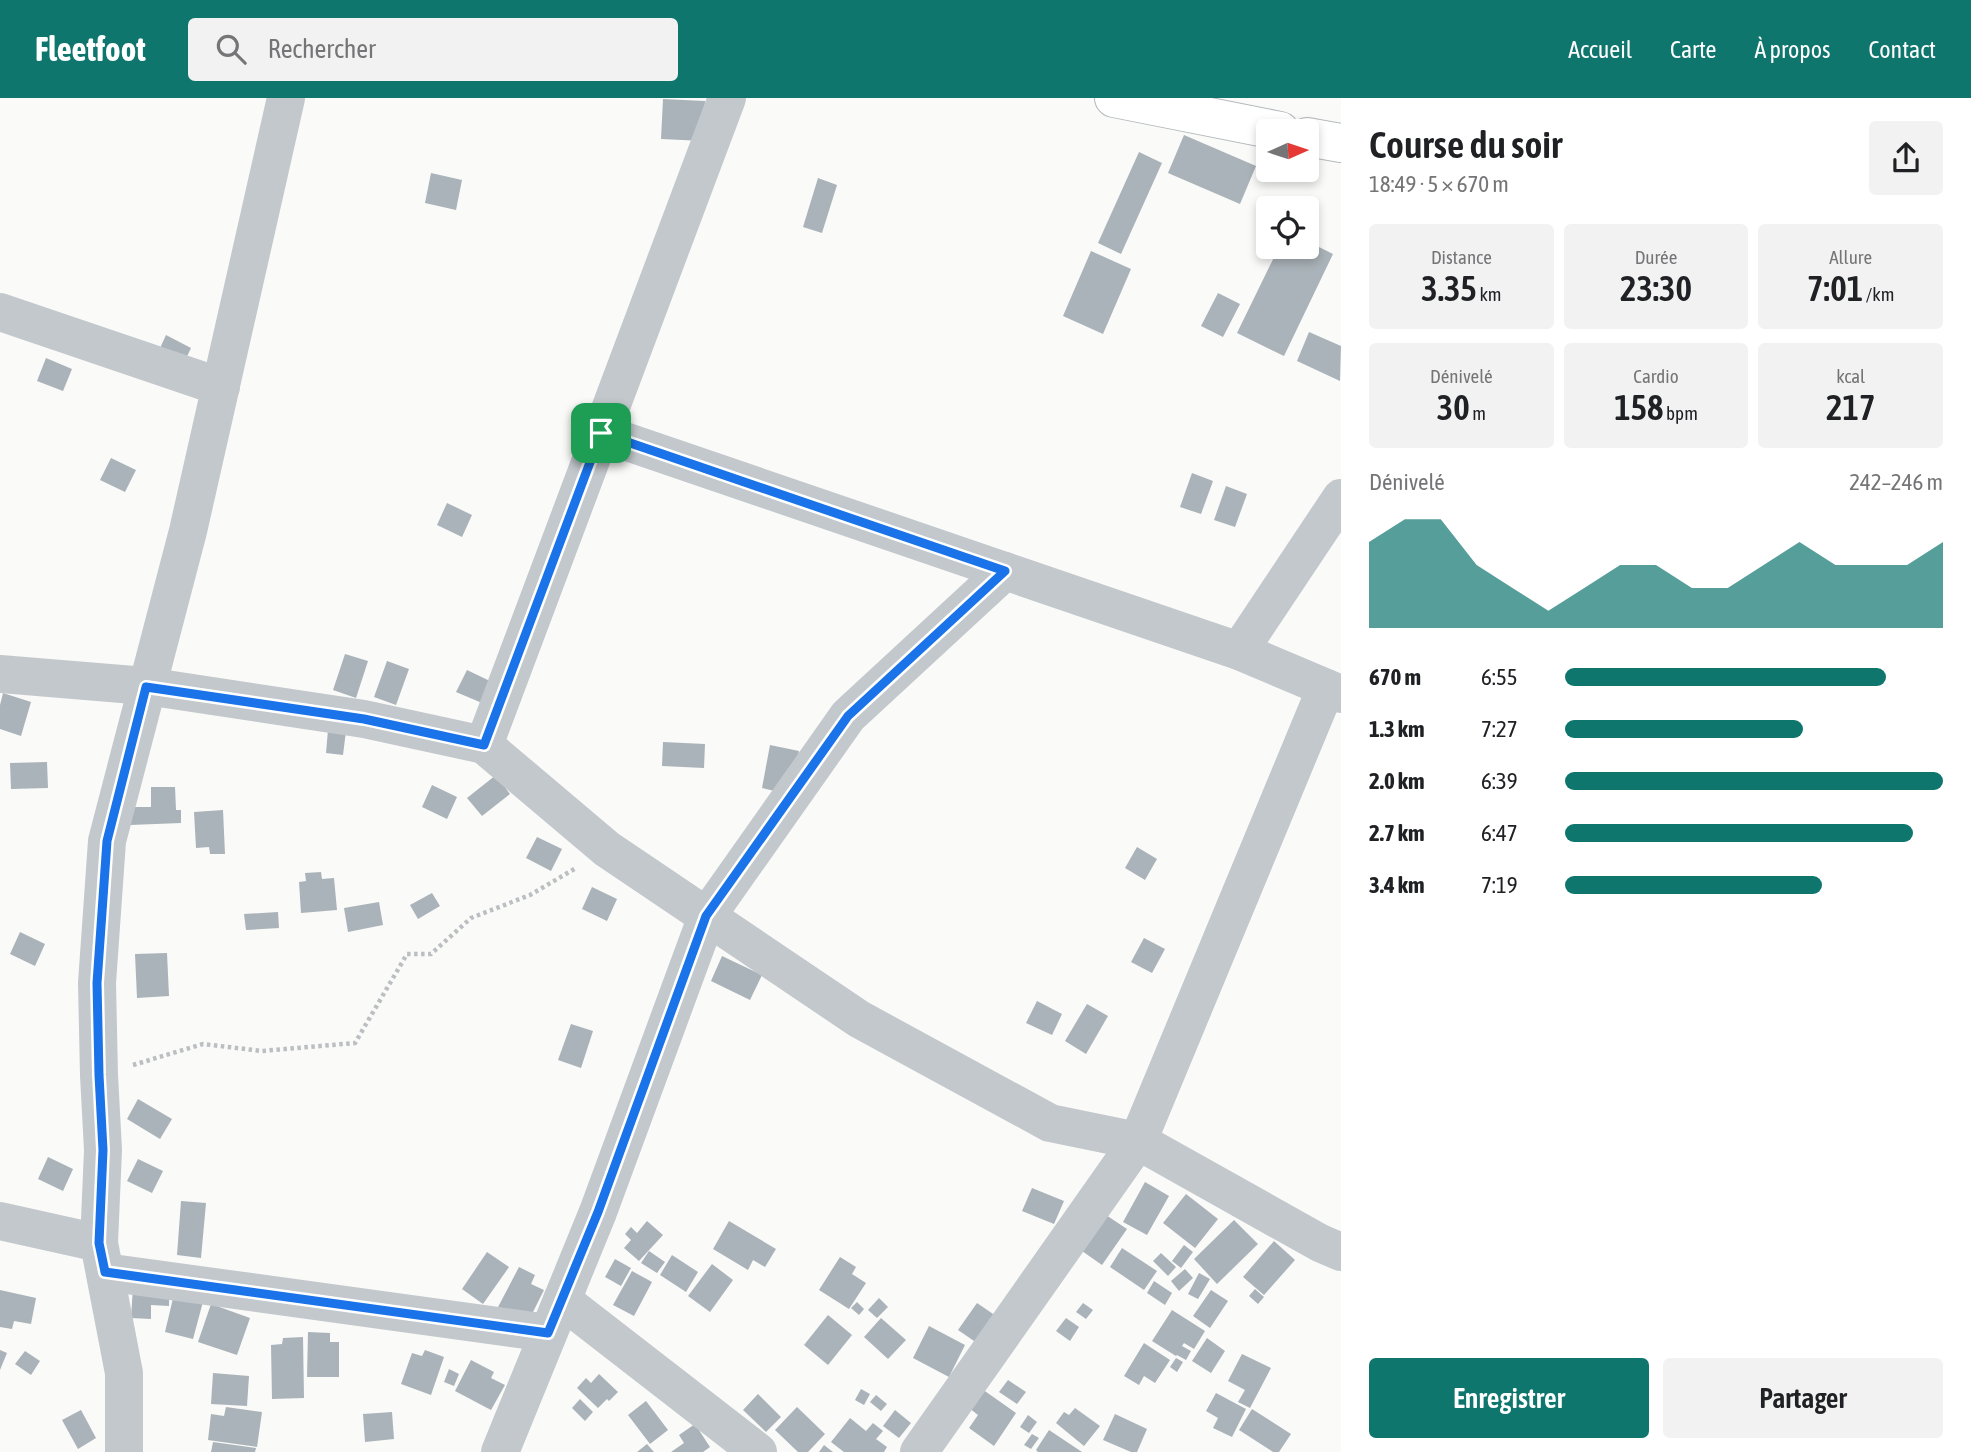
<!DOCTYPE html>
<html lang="fr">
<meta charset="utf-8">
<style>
:root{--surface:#fff;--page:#f2f2f2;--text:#202124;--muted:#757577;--accent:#0f766e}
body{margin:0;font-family:"Asap Condensed",sans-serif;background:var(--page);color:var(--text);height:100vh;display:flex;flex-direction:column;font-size:26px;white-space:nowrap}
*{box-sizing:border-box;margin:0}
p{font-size:23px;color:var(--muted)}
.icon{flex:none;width:38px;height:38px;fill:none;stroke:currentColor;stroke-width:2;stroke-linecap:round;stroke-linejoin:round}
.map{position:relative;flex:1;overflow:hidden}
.panel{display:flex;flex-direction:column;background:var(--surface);width:630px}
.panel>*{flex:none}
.needle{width:46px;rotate:87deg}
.controls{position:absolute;left:1256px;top:21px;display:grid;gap:14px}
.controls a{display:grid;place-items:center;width:63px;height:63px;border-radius:7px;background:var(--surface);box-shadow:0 4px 10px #0003;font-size:35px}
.pin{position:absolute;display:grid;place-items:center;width:60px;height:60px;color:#fff;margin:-30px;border-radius:14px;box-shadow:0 4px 10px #0006}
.round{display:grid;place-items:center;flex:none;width:74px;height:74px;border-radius:7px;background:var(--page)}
.head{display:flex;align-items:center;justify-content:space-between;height:119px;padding:0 28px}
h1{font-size:38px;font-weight:600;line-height:52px}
.stats{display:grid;grid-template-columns:repeat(3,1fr);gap:10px;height:119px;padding:7px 28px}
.stats div{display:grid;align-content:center;border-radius:7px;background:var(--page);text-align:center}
.stats b{font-size:35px;font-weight:600}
.stats small{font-size:19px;font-weight:400}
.stats p{font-size:19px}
.chart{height:196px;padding:14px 28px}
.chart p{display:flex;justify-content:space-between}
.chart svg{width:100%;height:126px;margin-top:7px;fill:var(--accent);opacity:.7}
.action{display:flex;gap:14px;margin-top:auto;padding:14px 28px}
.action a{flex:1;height:80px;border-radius:7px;background:var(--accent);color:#fff;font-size:28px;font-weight:600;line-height:80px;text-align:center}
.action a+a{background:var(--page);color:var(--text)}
ul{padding:0 28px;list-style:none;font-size:23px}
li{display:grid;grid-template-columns:112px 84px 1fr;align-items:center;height:52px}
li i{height:18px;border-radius:9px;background:var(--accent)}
header{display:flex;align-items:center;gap:42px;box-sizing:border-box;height:98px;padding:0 35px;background:var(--accent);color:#fff}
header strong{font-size:33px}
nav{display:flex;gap:38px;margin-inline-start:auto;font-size:24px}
.search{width:490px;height:63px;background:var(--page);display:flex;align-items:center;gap:18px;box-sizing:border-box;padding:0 24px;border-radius:7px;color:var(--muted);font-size:26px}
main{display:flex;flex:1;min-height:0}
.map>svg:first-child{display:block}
</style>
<header>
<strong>Fleetfoot</strong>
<div class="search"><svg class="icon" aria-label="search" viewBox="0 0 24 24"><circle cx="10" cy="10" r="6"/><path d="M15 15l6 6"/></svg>Rechercher</div>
<nav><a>Accueil</a><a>Carte</a><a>À propos</a><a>Contact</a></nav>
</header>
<main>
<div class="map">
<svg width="1341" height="1354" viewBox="0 0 1341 1354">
<rect width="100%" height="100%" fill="#fafaf8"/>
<g fill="#aab3b9">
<polygon points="663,1 705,3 704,43 661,41"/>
<polygon points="1184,37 1256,68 1240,106 1168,75"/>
<polygon points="1139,54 1162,65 1121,156 1098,145"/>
<polygon points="431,75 462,82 456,112 425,105"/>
<polygon points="818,80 837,87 822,135 803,129"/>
<polygon points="1307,143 1333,156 1284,258 1237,235 1279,149 1307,149"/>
<polygon points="1091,153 1131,171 1103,236 1063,218"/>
<polygon points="1218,195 1240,206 1223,239 1201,228"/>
<polygon points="1309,234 1341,248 1340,283 1297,263"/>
<polygon points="166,237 191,250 181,271 156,259"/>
<polygon points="46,260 72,271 63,293 37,283"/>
<polygon points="111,360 136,372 125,394 100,382"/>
<polygon points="1192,375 1213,383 1201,416 1180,409"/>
<polygon points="1226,388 1247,396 1235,429 1214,422"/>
<polygon points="447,405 472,417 462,439 437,427"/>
<polygon points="345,556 368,563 356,600 333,592"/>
<polygon points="387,563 409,571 396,607 374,599"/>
<polygon points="467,572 492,584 482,605 456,594"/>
<polygon points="3,595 31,604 21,638 0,631 0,607"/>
<polygon points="328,632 346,633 343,657 326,655"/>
<polygon points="663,644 705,646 704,670 662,668"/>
<polygon points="770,647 799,653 791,697 762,690"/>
<polygon points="47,664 48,690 11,691 10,665"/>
<polygon points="496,677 510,696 482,718 467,700"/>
<polygon points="432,687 457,699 447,721 422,709"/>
<polygon points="151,689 175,689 176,712 181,712 181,725 130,727 129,709 151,709"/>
<polygon points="223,712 225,756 210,756 209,749 196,750 194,714"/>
<polygon points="537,739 562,751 551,773 526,760"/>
<polygon points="1137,749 1157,761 1145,782 1125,770"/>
<polygon points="321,774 322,781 334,780 337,812 301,815 299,784 306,783 305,775"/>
<polygon points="592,789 617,801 607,823 582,811"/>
<polygon points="432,795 440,808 418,821 410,807"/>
<polygon points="379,804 383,827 348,834 344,810"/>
<polygon points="278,814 279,830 246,832 244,816"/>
<polygon points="20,834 45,846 35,868 10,856"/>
<polygon points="1144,840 1165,851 1152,875 1131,864"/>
<polygon points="167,855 169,898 137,900 135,856"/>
<polygon points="722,858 762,877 750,902 711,883"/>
<polygon points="1037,903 1062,916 1052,937 1026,925"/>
<polygon points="1087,906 1108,918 1086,956 1065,943"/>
<polygon points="571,926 593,933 581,970 558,962"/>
<polygon points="138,1001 172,1021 160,1041 127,1021"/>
<polygon points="48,1059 73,1071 63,1093 38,1081"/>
<polygon points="138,1061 163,1073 152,1095 127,1083"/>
<polygon points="1145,1084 1169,1098 1147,1137 1123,1124"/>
<polygon points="1032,1090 1064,1103 1054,1126 1022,1113"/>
<polygon points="1186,1096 1218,1121 1195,1150 1163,1125"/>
<polygon points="181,1103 206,1105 201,1160 177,1157"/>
<polygon points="1106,1117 1127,1131 1102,1167 1082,1153"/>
<polygon points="1234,1122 1258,1146 1217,1186 1194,1161"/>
<polygon points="647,1123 663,1137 639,1163 624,1150 631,1142 625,1136 631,1129 637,1135"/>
<polygon points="729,1123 776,1151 765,1169 753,1162 748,1172 713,1151"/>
<polygon points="1274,1143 1295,1162 1264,1197 1243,1179"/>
<polygon points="1184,1147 1193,1154 1181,1170 1172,1163"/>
<polygon points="1122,1150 1157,1173 1144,1192 1110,1169"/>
<polygon points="649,1153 665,1164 657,1175 641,1165"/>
<polygon points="487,1154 509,1169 483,1206 462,1191"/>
<polygon points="1161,1155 1176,1169 1168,1178 1153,1163"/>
<polygon points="672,1157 698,1174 686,1194 660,1177"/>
<polygon points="840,1159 856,1169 852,1176 866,1185 849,1211 819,1192"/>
<polygon points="615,1161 631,1170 621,1188 605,1179"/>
<polygon points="712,1166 733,1182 710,1214 688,1198"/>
<polygon points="519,1169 535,1177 531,1186 544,1192 527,1226 497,1211"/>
<polygon points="1185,1171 1193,1180 1179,1193 1171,1183"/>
<polygon points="632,1173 652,1184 634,1218 613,1207"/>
<polygon points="1199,1175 1210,1181 1198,1201 1188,1196"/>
<polygon points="1154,1183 1172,1195 1165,1207 1147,1195"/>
<polygon points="133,1189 169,1191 169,1208 151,1207 151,1221 131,1220"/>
<polygon points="1255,1191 1264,1199 1258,1206 1249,1198"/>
<polygon points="0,1192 36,1200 31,1226 14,1223 12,1231 0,1229"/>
<polygon points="175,1192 204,1200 193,1241 165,1234"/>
<polygon points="1211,1192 1228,1203 1210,1230 1193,1218"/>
<polygon points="879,1200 888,1209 877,1220 868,1212"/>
<polygon points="857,1204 864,1211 859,1217 851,1210"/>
<polygon points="977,1205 996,1218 977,1245 958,1232"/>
<polygon points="1083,1205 1093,1212 1086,1221 1076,1214"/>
<polygon points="211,1206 250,1220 237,1257 198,1244"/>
<polygon points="1172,1212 1205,1233 1194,1251 1184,1245 1182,1248 1191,1253 1186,1262 1177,1257 1176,1258 1152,1243"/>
<polygon points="828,1217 852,1237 828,1267 804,1247"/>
<polygon points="881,1220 906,1242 888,1261 864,1239"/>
<polygon points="1066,1220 1079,1229 1070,1243 1056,1233"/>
<polygon points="929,1228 965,1247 949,1279 913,1260"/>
<polygon points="308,1234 330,1235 330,1244 339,1244 339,1279 307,1279"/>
<polygon points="303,1239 304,1300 272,1301 271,1247 282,1246 283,1240"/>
<polygon points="1207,1240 1225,1253 1211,1275 1192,1263"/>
<polygon points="1144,1245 1170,1262 1155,1285 1144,1278 1139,1287 1124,1278"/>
<polygon points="0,1252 7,1255 0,1272"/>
<polygon points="425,1252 444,1259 431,1297 401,1286 412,1255 422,1258"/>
<polygon points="25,1253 40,1263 31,1277 15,1266"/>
<polygon points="1242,1256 1271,1270 1250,1310 1238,1304 1245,1292 1228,1283"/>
<polygon points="1176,1260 1183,1264 1177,1274 1170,1269"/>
<polygon points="471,1262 494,1274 491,1280 505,1287 491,1312 455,1293"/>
<polygon points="449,1271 459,1276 454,1288 444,1284"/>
<polygon points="213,1275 249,1278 247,1308 211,1306"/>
<polygon points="599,1276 618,1294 609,1303 607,1301 598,1310 577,1290 586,1280 591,1285"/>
<polygon points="1008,1282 1026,1294 1017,1306 999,1294"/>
<polygon points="861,1291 870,1296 864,1307 855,1302"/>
<polygon points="982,1291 1016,1315 994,1348 969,1330 978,1317 969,1310"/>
<polygon points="1216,1295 1246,1311 1232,1339 1213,1330 1218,1320 1206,1313"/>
<polygon points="758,1296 781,1319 766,1334 743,1312"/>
<polygon points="876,1297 887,1306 881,1313 870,1304"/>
<polygon points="580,1301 593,1314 585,1323 572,1310"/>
<polygon points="646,1303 668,1332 650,1346 628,1317"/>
<polygon points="226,1309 262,1314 257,1349 208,1342 211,1316 224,1318"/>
<polygon points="797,1309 825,1336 808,1354 798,1354 775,1332"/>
<polygon points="1075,1310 1100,1328 1084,1348 1056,1325 1064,1314 1069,1317"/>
<polygon points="1252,1311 1291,1336 1279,1354 1273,1354 1239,1332"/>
<polygon points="81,1312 96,1340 78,1351 62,1322"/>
<polygon points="895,1312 911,1325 899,1340 883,1328"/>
<polygon points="392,1314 394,1341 365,1344 363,1316"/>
<polygon points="1115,1316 1147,1331 1137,1354 1131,1354 1103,1342"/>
<polygon points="1028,1317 1037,1324 1029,1335 1020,1329"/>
<polygon points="850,1320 866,1333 873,1325 883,1333 876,1341 887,1349 884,1354 844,1354 831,1344"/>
<polygon points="695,1326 710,1349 703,1354 671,1354 684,1345 679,1337"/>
<polygon points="1049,1332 1082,1354 1038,1354 1036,1352"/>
<polygon points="1032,1336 1039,1340 1031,1351 1024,1347"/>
<polygon points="213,1344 256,1350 255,1354 211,1354"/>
<polygon points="647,1346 654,1354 637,1354"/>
<polygon points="824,1347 833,1354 819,1354"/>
</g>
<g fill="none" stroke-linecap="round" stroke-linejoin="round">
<g stroke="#b4b9bd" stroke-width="40">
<g id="highway">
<polyline points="1114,0 1280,33"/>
<polyline points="1307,39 1341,45"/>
</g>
</g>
<polyline stroke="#bbbfc2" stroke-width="4.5" stroke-dasharray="3.5 3.5" stroke-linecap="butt" points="133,967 203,946 262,953 355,945 407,856 431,856 471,820 530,797 576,770"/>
<g stroke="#c3c8cc" stroke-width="38">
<polyline points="0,214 221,289"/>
<polyline points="601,335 1239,553 1341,596"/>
<polyline points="1239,553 1341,400"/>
<polyline points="0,576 146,588 364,621 484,647 607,751 859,921 1050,1025 1138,1043 1320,1145 1341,1154"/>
<polyline points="484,647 727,0"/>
<polyline points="0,1123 99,1145"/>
<polyline points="105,1174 548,1235"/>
<polyline points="562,1202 758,1354"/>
<polyline points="124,1354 124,1275 99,1145 103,1052 99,977 97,885 107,743 188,433 286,0"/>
<polyline points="500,1354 598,1114 707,818 848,618 1005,473"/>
<polyline points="919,1354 1138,1043 1326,590"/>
</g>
<use href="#highway" stroke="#fff" stroke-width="38"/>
</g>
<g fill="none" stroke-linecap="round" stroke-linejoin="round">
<g stroke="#fff" stroke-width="14">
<polygon id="route" points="601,335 1005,473 848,618 706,818 598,1114 548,1235 105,1174 99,1145 103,1052 99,977 97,885 107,743 146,589 364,621 484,647"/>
</g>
<use href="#route" stroke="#1a73e8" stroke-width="9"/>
</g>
</svg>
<div class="controls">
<a><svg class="needle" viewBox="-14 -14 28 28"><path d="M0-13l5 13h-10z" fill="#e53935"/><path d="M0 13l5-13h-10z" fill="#757577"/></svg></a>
<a><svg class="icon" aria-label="locate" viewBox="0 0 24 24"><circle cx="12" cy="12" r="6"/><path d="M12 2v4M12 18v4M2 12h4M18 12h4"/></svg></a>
</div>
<div class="pin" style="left:601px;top:335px;background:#1e9e55"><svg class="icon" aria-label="arrive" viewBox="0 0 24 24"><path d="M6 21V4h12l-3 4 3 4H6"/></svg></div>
</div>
<section class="panel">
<div class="head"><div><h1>Course du soir</h1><p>18:49 · 5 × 670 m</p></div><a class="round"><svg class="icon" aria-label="share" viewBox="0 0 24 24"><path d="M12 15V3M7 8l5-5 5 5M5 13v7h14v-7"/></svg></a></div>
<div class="stats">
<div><p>Distance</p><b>3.35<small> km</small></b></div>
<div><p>Durée</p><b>23:30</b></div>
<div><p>Allure</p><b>7:01<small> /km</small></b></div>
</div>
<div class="stats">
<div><p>Dénivelé</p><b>30<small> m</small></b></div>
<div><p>Cardio</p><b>158<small> bpm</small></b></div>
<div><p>kcal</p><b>217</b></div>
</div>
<div class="chart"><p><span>Dénivelé</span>242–246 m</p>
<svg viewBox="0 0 160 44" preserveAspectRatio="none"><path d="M0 44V14L10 6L20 6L30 22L40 30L50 38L60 30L70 22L80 22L90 30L100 30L110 22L120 14L130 22L140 22L150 22L160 14V44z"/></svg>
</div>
<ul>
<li><b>670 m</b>6:55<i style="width:85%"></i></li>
<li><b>1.3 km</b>7:27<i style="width:63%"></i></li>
<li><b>2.0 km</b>6:39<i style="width:100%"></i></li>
<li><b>2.7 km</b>6:47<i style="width:92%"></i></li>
<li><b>3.4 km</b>7:19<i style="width:68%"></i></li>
</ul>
<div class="action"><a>Enregistrer</a><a>Partager</a></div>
</section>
</main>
